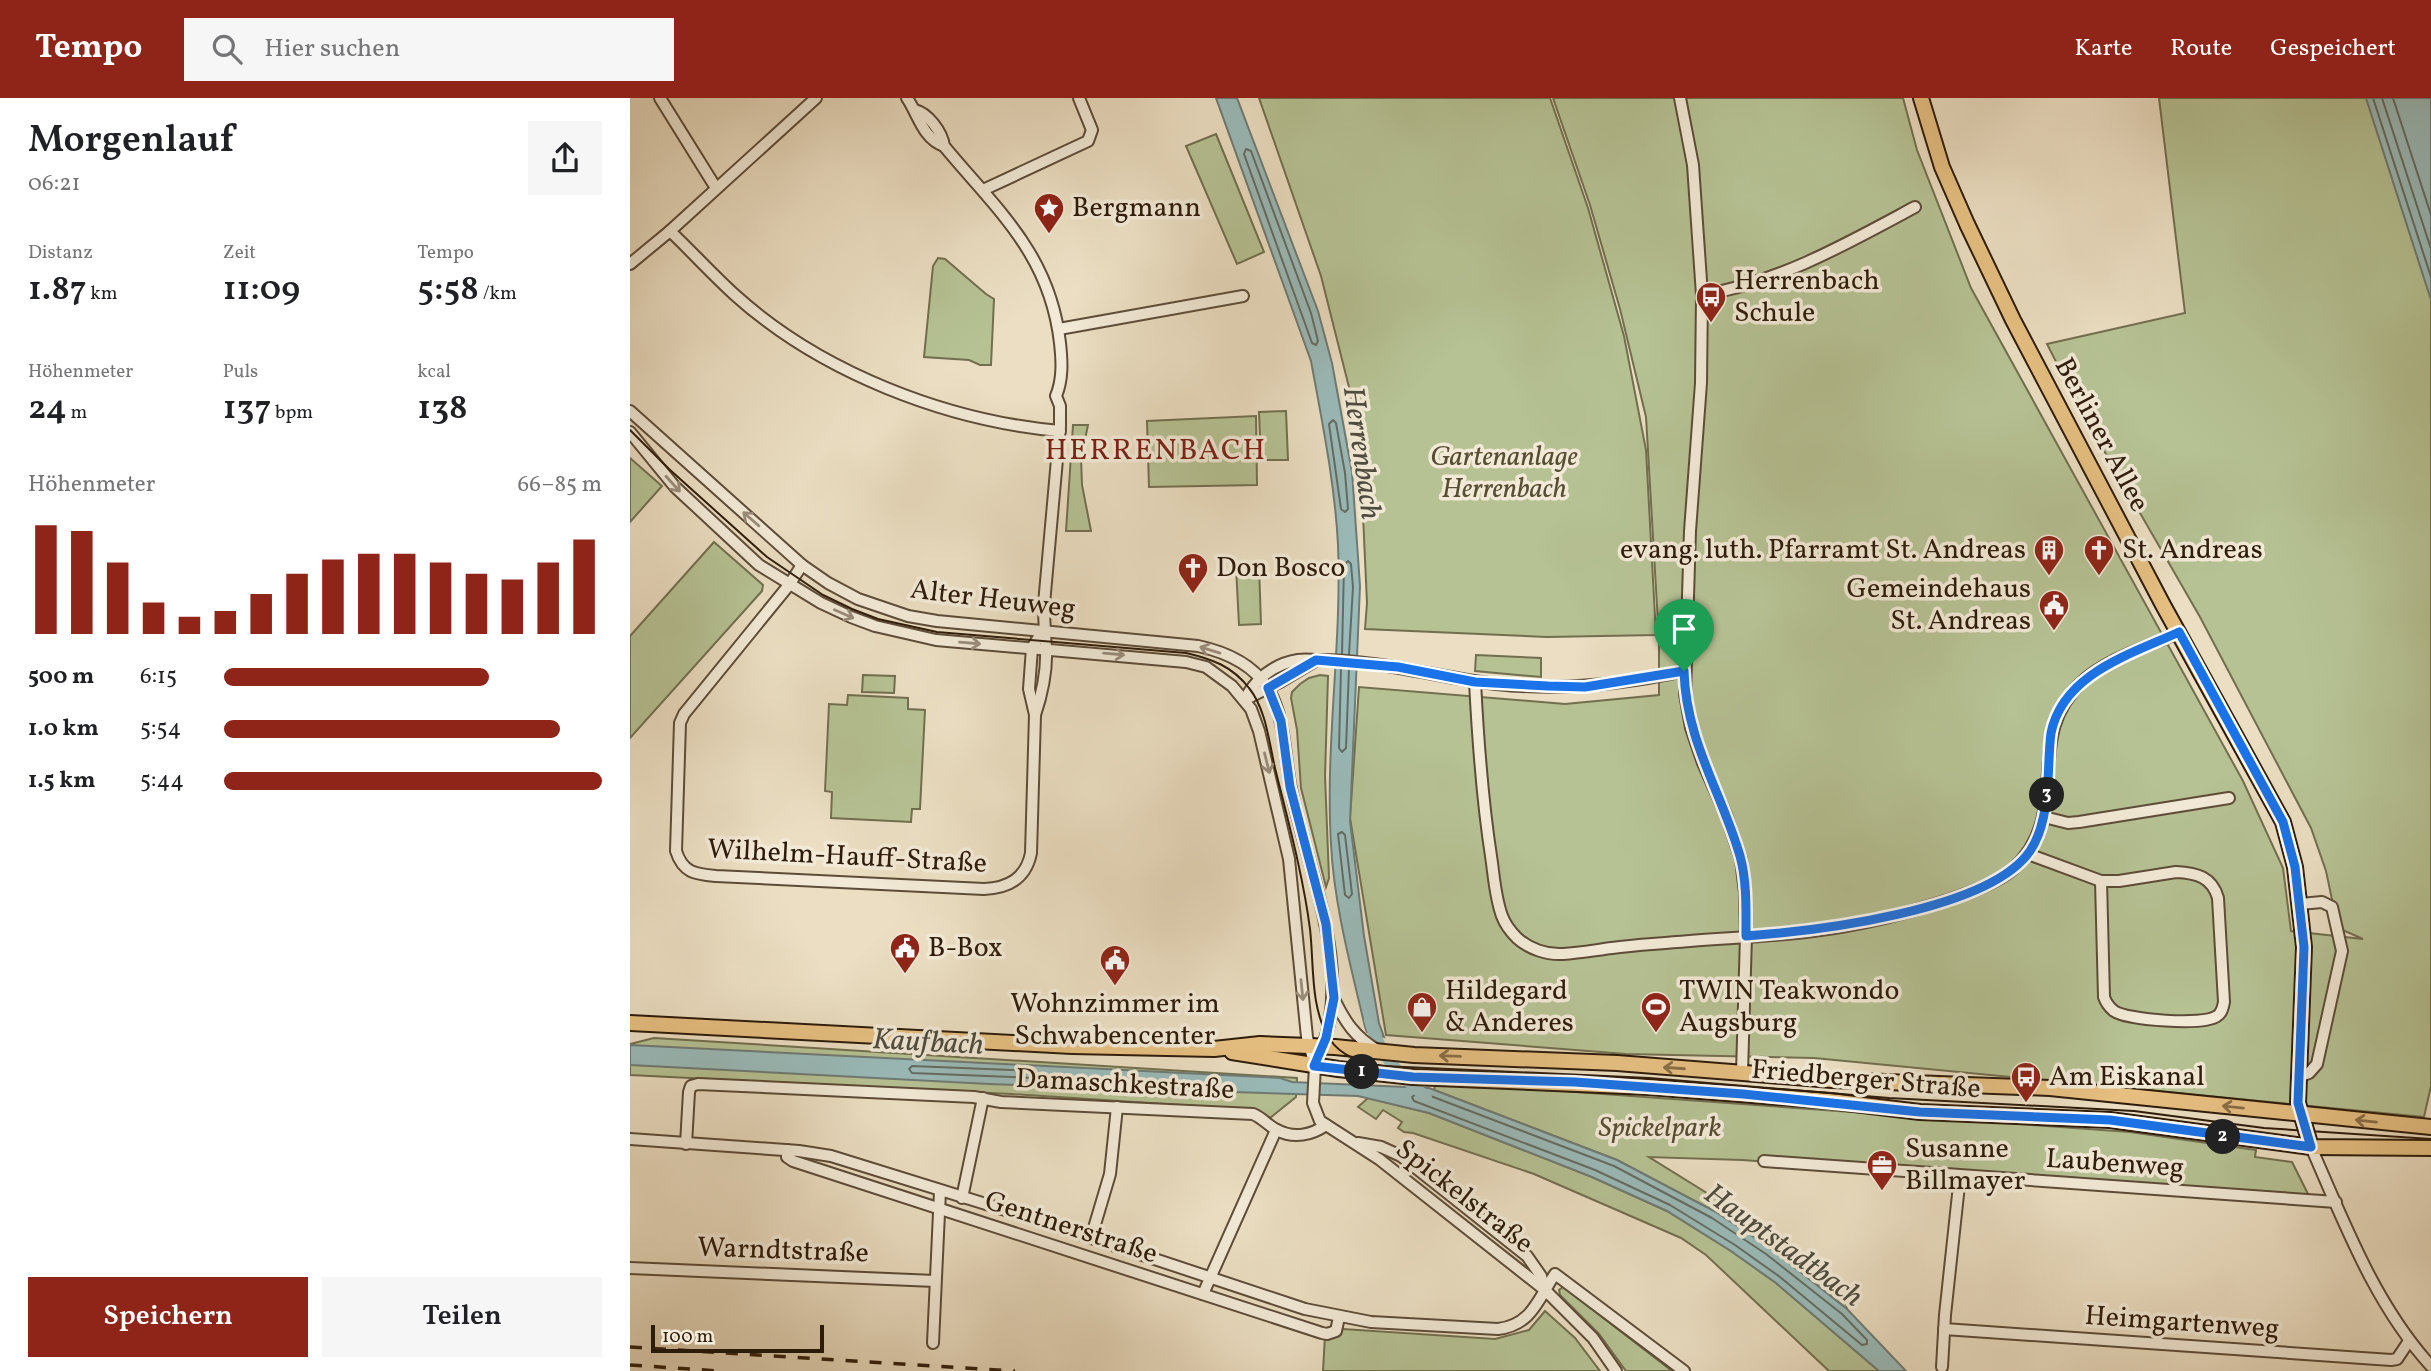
<!DOCTYPE html>
<html lang="de">
<meta charset="utf-8">
<style>
:root{--surface:#fff;--page:#f6f6f6;--text:#202124;--muted:#757577;--accent:#8f2418}
body{margin:0;font-family:Vollkorn,serif;background:var(--page);color:var(--text);height:100vh;display:flex;flex-direction:column;font-size:26px;white-space:nowrap}
*{box-sizing:border-box;margin:0}
p{font-size:23px;color:var(--muted)}
.icon{flex:none;width:38px;height:38px;fill:none;stroke:currentColor;stroke-width:2;stroke-linecap:round;stroke-linejoin:round}
.map{position:relative;flex:1;overflow:hidden}
.side{display:flex;flex-direction:column;background:var(--surface);width:630px}
.side>*{flex:none}
.scale{position:absolute;left:21px;bottom:18px;width:173px;box-sizing:border-box;padding-left:7px;border:4px solid #2e1c0a;border-top:0;font-size:19px;line-height:24px;white-space:nowrap;color:#2e1c0a;-webkit-text-stroke:5px #f2ead7;paint-order:stroke}
.pin{position:absolute;display:grid;place-items:center;width:60px;height:60px;color:#fff;margin:-72px -30px;border-radius:50% 50% 50% 0;rotate:-45deg;box-shadow:0 0 7px #0007}
.pin .icon{rotate:45deg}
.km{position:absolute;width:35px;height:35px;margin:-18px;border-radius:50%;background:#222;color:#fff;font-size:19px;line-height:35px;text-align:center}
.round{display:grid;place-items:center;flex:none;width:74px;height:74px;border-radius:0px;background:var(--page)}
.headline{display:flex;align-items:center;justify-content:space-between;height:119px;padding:0 28px}
h1{font-size:38px;font-weight:600;line-height:52px}
.stats{display:grid;grid-template-columns:repeat(3,1fr);gap:10px;height:119px;padding:7px 28px}
.stats div{display:grid;align-content:center}
.stats b{font-size:35px;font-weight:600}
.stats small{font-size:19px;font-weight:400}
.stats p{font-size:19px}
.chart{height:196px;padding:14px 28px}
.chart p{display:flex;justify-content:space-between}
.chart svg{width:100%;height:126px;margin-top:7px;stroke:var(--accent);stroke-width:6}
.primary-button{display:flex;gap:14px;margin-top:auto;padding:14px 28px}
.primary-button a{flex:1;height:80px;border-radius:0px;background:var(--accent);color:#fff;font-size:28px;font-weight:600;line-height:80px;text-align:center}
.primary-button a+a{background:var(--page);color:var(--text)}
ul{padding:0 28px;list-style:none;font-size:23px}
li{display:grid;grid-template-columns:112px 84px 1fr;align-items:center;height:52px}
li i{height:18px;border-radius:9px;background:var(--accent)}
header{display:flex;align-items:center;gap:42px;box-sizing:border-box;height:98px;padding:0 35px;background:var(--accent);color:#fff}
header strong{font-size:33px}
nav{display:flex;gap:38px;margin-inline-start:auto;font-size:24px}
.search{width:490px;height:63px;background:var(--page);display:flex;align-items:center;gap:18px;box-sizing:border-box;padding:0 24px;border-radius:0px;color:var(--muted);font-size:26px}
main{display:flex;flex:1;min-height:0}
.map>svg:first-child{display:block}
</style>
<header>
<strong>Tempo</strong>
<div class="search"><svg class="icon" aria-label="search" viewBox="0 0 24 24"><circle cx="10" cy="10" r="6"/><path d="M15 15l6 6"/></svg>Hier suchen</div>
<nav><a>Karte</a><a>Route</a><a>Gespeichert</a></nav>
</header>
<main>
<section class="side">
<div class="headline"><div><h1>Morgenlauf</h1><p>06:21</p></div><a class="round"><svg class="icon" aria-label="share" viewBox="0 0 24 24"><path d="M12 15V3M7 8l5-5 5 5M5 13v7h14v-7"/></svg></a></div>
<div class="stats">
<div><p>Distanz</p><b>1.87<small> km</small></b></div>
<div><p>Zeit</p><b>11:09</b></div>
<div><p>Tempo</p><b>5:58<small> /km</small></b></div>
</div>
<div class="stats">
<div><p>Höhenmeter</p><b>24<small> m</small></b></div>
<div><p>Puls</p><b>137<small> bpm</small></b></div>
<div><p>kcal</p><b>138</b></div>
</div>
<div class="chart"><p><span>Höhenmeter</span>66–85 m</p>
<svg viewBox="0 0 160 44" preserveAspectRatio="none"><path d="M5 44V6M15 44V8M25 44V19M35 44V33M45 44V38M55 44V36M65 44V30M75 44V23M85 44V18M95 44V16M105 44V16M115 44V19M125 44V23M135 44V25M145 44V19M155 44V11"/></svg>
</div>
<ul>
<li><b>500 m</b>6:15<i style="width:70%"></i></li>
<li><b>1.0 km</b>5:54<i style="width:89%"></i></li>
<li><b>1.5 km</b>5:44<i style="width:100%"></i></li>
</ul>
<div class="primary-button"><a>Speichern</a><a>Teilen</a></div>
</section>
<div class="map">
<svg width="1801" height="1273" viewBox="0 0 1801 1273">
<rect width="100%" height="100%" fill="#ebdec2"/>
<filter id="stains"><feTurbulence type="fractalNoise" baseFrequency=".00286" numOctaves="4"/><feColorMatrix values="0 0 0 0 .2 0 0 0 0 .09 0 0 0 0 .02 0 0 0 .5 -.17"/></filter>
<radialGradient id="worn" r=".72"><stop offset=".6" stop-color="#630" stop-opacity="0"/><stop offset="1" stop-color="#630" stop-opacity=".3"/></radialGradient>
<g fill="#b6c294" stroke="#726f4f" stroke-width="2">
<polygon points="629,0 920,0 958,110 994,238 1016,352 1026,537 917,539 735,531 737,505 729,329 691,178"/>
<polygon points="923,0 1273,0 1287,52 1341,190 1613,683 1653,770 1661,833 1733,841 1708,830 1696,773 1681,730 1570,519 1450,311 1417,246 1555,215 1529,0 1743,0 1801,173 1801,988 1794,1019 1184,960 996,956 756,937 720,720 729,589 935,606 1029,597 1029,542 1016,319 990,211 960,107"/>
<polygon points="586,36 634,154 607,166 556,48"/>
<polygon points="308,160 315,161 356,196 364,201 361,267 350,267 339,262 294,259 303,168"/>
<polygon points="656,313 658,362 631,362 629,314"/>
<polygon points="626,318 627,387 519,389 517,323"/>
<polygon points="443,327 458,327 451,360 452,387 461,433 436,433"/>
<polygon points="0,360 32,388 0,424"/>
<polygon points="84,444 133,487 132,493 0,640 0,538"/>
<polygon points="629,468 631,526 609,527 606,469"/>
<polygon points="846,557 911,560 911,579 845,573"/>
<polygon points="233,577 265,578 264,595 232,594"/>
<polygon points="690,577 698,578 695,678 699,780 696,789 671,690 667,632 661,600 662,594 670,586 679,580"/>
<polygon points="218,597 278,600 278,611 295,612 290,711 282,711 281,724 201,720 202,694 195,693 199,606 217,607"/>
<polygon points="24,940 667,980 666,999 640,1020 627,1012 381,996 0,977 0,946"/>
<polygon points="806,984 1500,1034 1626,1052 1625,1059 1662,1064 1679,1098 1414,1084 1112,1062 1019,1059 1114,1118 1160,1151 1215,1196 1217,1211 1140,1150 1086,1114 987,1062 804,992"/>
<polygon points="738,1000 799,1015 962,1079 1037,1113 1101,1153 1146,1185 1249,1273 1199,1273 1076,1157 1051,1140 904,1076 783,1035 774,1034 768,1030 772,1024 753,1012 746,1021 728,1009"/>
<polygon points="933,1189 937,1192 1042,1273 996,1273 969,1236 930,1197 929,1192"/>
<polygon points="915,1213 945,1240 970,1273 693,1273 695,1237 713,1231 865,1241 899,1232"/>
</g>
<g fill="#9abbba" stroke="#6f7b74" stroke-width="2">
<path d="M586,0H607L688,213L702,265L722,374L730,488L720,723L734,838L749,925L754,939L737,934L735,929C721,869 704,807 701,746C695,646 712,547 708,447C705,386 692,323 681,263Z"/>
<polygon points="1736,0 1801,0 1801,202"/>
<polygon points="0,947 650,980 662,984 799,990 987,1062 1086,1114 1140,1150 1217,1211 1276,1273 1249,1273 1146,1185 1101,1153 1037,1113 962,1079 799,1015 728,998 359,986 0,967"/>
</g>
<g fill="none" stroke-linecap="round" stroke-linejoin="round">
<g stroke="#646c62" stroke-width="2">
<polyline points="1743,0 1801,179"/>
<polyline points="1752,0 1801,151"/>
<polyline points="1763,0 1801,117"/>
<polygon points="616,51 621,53 681,215 688,243 686,247 682,245 614,56"/>
<polygon points="703,322 706,325 715,375 718,411 715,414 711,411 699,326"/>
<polyline points="712,556 714,467 718,463 721,466 723,489 719,556"/>
<polyline points="711,570 709,650 712,654 716,650 719,570"/>
<polygon points="712,734 715,737 722,796 719,800 715,797 708,736"/>
<polygon points="282,968 404,973 408,977 404,980 282,975 279,971"/>
<polygon points="786,996 798,997 984,1068 1082,1120 1136,1156 1212,1216 1237,1242 1237,1246 1232,1247 1150,1179 1105,1147 1040,1107 965,1072 784,1003 782,999"/>
</g>
<path stroke="#9abbba" stroke-width="12" d="M740,922C749,957 769,977 796,999"/>
<g stroke="#5d4c38" stroke-width="14">
<g id="minor">
<polyline points="30,0 86,90"/>
<path d="M277,0C288,16 293,41 314,48"/>
<polyline points="1050,0 1063,67 1072,197 1071,285 1060,433 1055,596 1061,630 1073,665 1096,717 1111,761 1115,795 1116,838 1112,975"/>
<path d="M285,12C298,15 312,34 314,48C367,112 420,156 430,245C432,263 433,281 426,298L430,308V328L414,506C414,523 415,534 416,551C417,573 412,596 405,617"/>
<polyline points="353,92 458,43 462,32 449,0"/>
<path d="M40,133C62,154 83,177 105,197C190,274 316,323 430,333"/>
<polyline points="0,166 40,133 186,0"/>
<path d="M1072,197C1150,184 1216,146 1285,109"/>
<polyline points="429,231 613,198"/>
<path d="M0,313L172,467L198,485L228,501L278,518L307,523L568,548C596,554 624,567 639,592C656,623 654,657 661,691C677,770 724,874 691,952"/>
<polyline points="0,334 45,389 129,467 191,505 221,519 245,528 306,542 556,564 576,569 602,588 621,611 629,633 659,761 677,939 685,968 683,1005 690,1023 749,1061 915,1192 963,1240 986,1273"/>
<path d="M172,467L159,487L54,616L50,625L46,753C53,775 65,776 86,778L354,791C379,790 396,780 401,755L405,617L399,591L402,550L413,532"/>
<path d="M845,584C848,642 852,700 861,758C864,778 865,799 872,818C875,826 881,834 887,840C899,851 917,857 933,856C949,855 966,852 982,850C1003,847 1025,846 1047,844C1104,839 1161,838 1216,828C1256,821 1353,797 1382,772C1445,715 1391,640 1452,584C1478,560 1518,549 1550,534"/>
<path d="M614,602C626,581 643,566 668,562C675,561 682,562 689,562C740,562 788,574 837,582C909,594 983,589 1054,573"/>
<polyline points="614,602 650,584 685,563"/>
<polyline points="1414,719 1438,725 1449,724 1599,700"/>
<polyline points="1398,756 1471,783"/>
<path d="M1546,774C1567,775 1582,779 1588,800L1594,904C1593,909 1592,915 1587,918C1574,928 1497,922 1484,913C1479,909 1476,905 1474,899L1471,783H1489Z"/>
<path d="M704,901C715,924 725,939 747,952"/>
<polyline points="1668,979 1679,975 1687,966 1712,853 1702,809 1692,804 1670,806"/>
<path d="M0,1041L169,1053L201,1058L401,1120L675,1211L741,1224L868,1231C902,1227 908,1201 925,1176L1054,1273"/>
<polyline points="728,1045 751,1049 771,1058 897,1158 911,1178 915,1192"/>
<path d="M56,1046L59,994L61,988L68,986L344,999L371,1004L623,1016C633,1020 638,1028 647,1032C664,1041 682,1037 696,1027"/>
<path d="M1681,1049C1714,1124 1745,1207 1801,1268"/>
<polyline points="157,1052 157,1059 163,1063 692,1235 697,1236 706,1233 709,1219"/>
<polyline points="1134,1063 1706,1104"/>
<polyline points="332,1100 353,1000"/>
<polyline points="461,1140 480,1076 487,1009"/>
<polyline points="0,1170 305,1183"/>
<polyline points="573,1196 646,1032"/>
<polyline points="1314,1231 1761,1262 1767,1261 1779,1243"/>
<polyline points="303,1245 310,1093"/>
<polyline points="1312,1269 1315,1217 1330,1078"/>
</g>
</g>
<g stroke="#2e1c0a" stroke-width="18">
<g id="major">
<polyline points="1291,0 1312,69 1337,126 1383,222 1533,507 1653,724 1665,769 1674,849 1668,1005 1681,1049"/>
<polyline points="0,925 442,948 584,951 630,946 705,949 784,957 987,965 1202,982 1420,990 1801,1029"/>
<polyline points="602,954 708,971 783,979 1018,989 1200,1003 1290,1014 1480,1022 1681,1049 1801,1050"/>
</g>
</g>
<use href="#minor" stroke="#f2ead7" stroke-width="10"/>
<use href="#major" stroke="#e6bf81" stroke-width="14"/>
<path stroke="#2e1c0a" stroke-width="2" d="M0,332L39,371L137,459L193,497L222,511L248,521L307,534L556,555C582,561 602,568 619,590C636,611 639,644 645,670C658,723 673,777 680,831C684,865 680,910 699,940C711,959 732,965 753,968L1019,980L1259,1000L1504,1013L1634,1030L1801,1041"/>
<g stroke="#2e1c0a" stroke-width="3.5" stroke-dasharray="12 12" stroke-linecap="butt">
<polyline points="0,1249 385,1273"/>
<polyline points="0,1267 89,1273"/>
</g>
</g>
<defs><path id="oneway-shaft" d="M-6 0H5M1.5-3L5.5 0L1.5 3" fill="none" stroke-width="1.6" stroke-linecap="round" stroke-linejoin="round" transform="scale(1.75)"/></defs>
<g stroke="#9a8d7b">
<use href="#oneway-shaft" transform="translate(43 386) rotate(48)"/>
<use href="#oneway-shaft" transform="translate(121 421) rotate(-139)"/>
<use href="#oneway-shaft" transform="translate(214 516) rotate(24)"/>
<use href="#oneway-shaft" transform="translate(340 545) rotate(5)"/>
<use href="#oneway-shaft" transform="translate(580 552) rotate(-163)"/>
<use href="#oneway-shaft" transform="translate(484 556) rotate(5)"/>
<use href="#oneway-shaft" transform="translate(637 665) rotate(76)"/>
<use href="#oneway-shaft" transform="translate(672 892) rotate(84)"/>
</g>
<g stroke="#8a6e46">
<use href="#oneway-shaft" transform="translate(820 958) rotate(-178)"/>
<use href="#oneway-shaft" transform="translate(1044 970) rotate(-176)"/>
<use href="#oneway-shaft" transform="translate(1603 1009) rotate(-174)"/>
<use href="#oneway-shaft" transform="translate(1736 1023) rotate(-174)"/>
</g>
<g fill="none" stroke-linecap="round" stroke-linejoin="round">
<g stroke="#fff" stroke-width="14">
<path id="route" d="M1549,534L1653,724L1665,769L1674,849L1668,1005L1681,1049L1480,1022L1290,1014L1113,996L945,984L783,979L684,968L696,940L704,900L696,826L660,689L651,623L638,590L686,562L768,569L845,584L918,588L955,589L1054,573C1056,643 1091,693 1110,758C1117,783 1116,812 1116,838C1185,833 1359,813 1400,753C1414,732 1416,707 1418,682C1419,667 1419,650 1421,635C1433,575 1502,556 1549,534Z"/>
</g>
<use href="#route" stroke="#1a73e8" stroke-width="9"/>
</g>
<defs>
<g id="sight-pin" transform="scale(1.575)"><path d="M0 17L-7.5 6A9.5 9.5 0 1 1 7.5 6Z" fill="#8f2418" stroke="#f2ead7"/><path d="M0-6L1.8-2.2L6-1.7L2.9 1.2L3.7 5.4L0 3.3L-3.7 5.4L-2.9 1.2L-6-1.7L-1.8-2.2Z" fill="#fff"/></g>
<g id="bus-pin" transform="scale(1.575)"><path d="M0 17L-7.5 6A9.5 9.5 0 1 1 7.5 6Z" fill="#8f2418" stroke="#f2ead7"/><path d="M-5-6H5V4H4V6H2V4H-2V6H-4V4H-5ZM-3.5-4V0h7V-4ZM-3.5 1.2v1.5H-2V1.2ZM2 1.2v1.5H3.5V1.2Z" fill="#fff"/></g>
<g id="building-pin" transform="scale(1.575)"><path d="M0 17L-7.5 6A9.5 9.5 0 1 1 7.5 6Z" fill="#8f2418" stroke="#f2ead7"/><path d="M-4-6H4V6H1V3H-1V6H-4ZM-2.5-4.3h1.7v1.8h-1.7ZM.8-4.3h1.7v1.8H.8ZM-2.5-1h1.7V.8h-1.7ZM.8-1h1.7V.8H.8Z" fill="#fff"/></g>
<g id="church-pin" transform="scale(1.575)"><path d="M0 17L-7.5 6A9.5 9.5 0 1 1 7.5 6Z" fill="#8f2418" stroke="#f2ead7"/><path d="M-1.2-6h2.4v3.5h3.3v2.4h-3.3V6h-2.4V-.1h-3.3v-2.4h3.3Z" fill="#fff"/></g>
<g id="civic-pin" transform="scale(1.575)"><path d="M0 17L-7.5 6A9.5 9.5 0 1 1 7.5 6Z" fill="#8f2418" stroke="#f2ead7"/><path d="M-.6-6.5H3V-4.5H.6V-3L4-1V1h2V6H-6V1h2V-1L-.6-3ZM-1.2 2.5V6h2.4V2.5Z" fill="#fff"/></g>
<g id="shop-pin" transform="scale(1.575)"><path d="M0 17L-7.5 6A9.5 9.5 0 1 1 7.5 6Z" fill="#8f2418" stroke="#f2ead7"/><path d="M-5-2.5h2.3a2.7 3.5 0 0 1 5.4 0H5L5.5 6h-11ZM-1.5-2.5h3a1.5 2.3 0 0 0-3 0Z" fill="#fff"/></g>
<g id="stadium-pin" transform="scale(1.575)"><path d="M0 17L-7.5 6A9.5 9.5 0 1 1 7.5 6Z" fill="#8f2418" stroke="#f2ead7"/><path d="M0-5a6.5 5 0 1 0 0 10a6.5 5 0 1 0 0-10ZM-3.5-1.8h7v3.6h-7Z" fill="#fff"/></g>
<g id="office-pin" transform="scale(1.575)"><path d="M0 17L-7.5 6A9.5 9.5 0 1 1 7.5 6Z" fill="#8f2418" stroke="#f2ead7"/><path d="M-6-3h4V-5.5h4V-3h4V5H-6ZM-1-4.5V-3h2v-1.5ZM-6 0V1H6V0Z" fill="#fff"/></g>
</defs>
<g fill-rule="evenodd">
<use href="#sight-pin" x="419" y="110"/>
<use href="#bus-pin" x="1081" y="199"/>
<use href="#building-pin" x="1419" y="452"/>
<use href="#church-pin" x="1469" y="452"/>
<use href="#church-pin" x="563" y="470"/>
<use href="#civic-pin" x="1424" y="507"/>
<use href="#civic-pin" x="275" y="850"/>
<use href="#civic-pin" x="485" y="862"/>
<use href="#shop-pin" x="792" y="909"/>
<use href="#stadium-pin" x="1026" y="909"/>
<use href="#bus-pin" x="1396" y="979"/>
<use href="#office-pin" x="1252" y="1067"/>
</g>
<g text-anchor="middle" dominant-baseline="central" stroke-width="7" stroke-linejoin="round" paint-order="stroke">
<g font-size="28" fill="#2e1c0a" stroke="#f2ead7" text-anchor="start">
<text x="442" y="110">Bergmann</text>
<text x="1104" y="183">Herrenbach<tspan x="1104" dy="32">Schule</tspan></text>
<text x="1396" y="452" text-anchor="end">evang. luth. Pfarramt St. Andreas</text>
<text x="1492" y="452">St. Andreas</text>
<text x="586" y="470">Don Bosco</text>
<text x="1401" y="491" text-anchor="end">Gemeindehaus<tspan x="1401" dy="32">St. Andreas</tspan></text>
<text x="298" y="850">B-Box</text>
<text x="815" y="893">Hildegard<tspan x="815" dy="32">&amp; Anderes</tspan></text>
<text x="1049" y="893">TWIN Teakwondo<tspan x="1049" dy="32">Augsburg</tspan></text>
<text x="485" y="906" text-anchor="middle">Wohnzimmer im<tspan x="485" dy="32">Schwabencenter</tspan></text>
<text x="1419" y="979">Am Eiskanal</text>
<text x="1275" y="1051">Susanne<tspan x="1275" dy="32">Billmayer</tspan></text>
</g>
<g font-size="28" fill="#2e1c0a" stroke="#f2ead7">
<text transform="translate(1471 337) rotate(62)">Berliner Allee</text>
<text transform="translate(363 502) rotate(7)">Alter Heuweg</text>
<text transform="translate(217 759) rotate(3)">Wilhelm-Hauff-Straße</text>
<text transform="translate(1236 982) rotate(5)">Friedberger Straße</text>
<text transform="translate(495 987) rotate(3)">Damaschkestraße</text>
<text transform="translate(1485 1066) rotate(4)">Laubenweg</text>
<text transform="translate(834 1099) rotate(38)">Spickelstraße</text>
<text transform="translate(441 1130) rotate(18)">Gentnerstraße</text>
<text transform="translate(153 1153) rotate(2)">Warndtstraße</text>
<text transform="translate(1552 1225) rotate(4)">Heimgartenweg</text>
</g>
<g font-size="28" font-style="italic" fill="#574e33" stroke="#f2ead7">
<text x="874" y="359">Gartenanlage<tspan x="874" dy="32">Herrenbach</tspan></text>
<text x="1030" y="1030">Spickelpark</text>
</g>
<g font-size="30" letter-spacing="2" fill="#7a1f14" stroke="#f2ead7">
<text x="526" y="353">HERRENBACH</text>
</g>
<g font-size="30" font-style="italic" fill="#4e4c3f" stroke="#f2ead7">
<text transform="translate(731 355) rotate(82)">Herrenbach</text>
<text transform="translate(298 945) rotate(3)">Kaufbach</text>
<text transform="translate(1153 1148) rotate(36)">Hauptstadtbach</text>
</g>
</g>
<rect width="100%" height="100%" filter="url(#stains)"/>
<rect width="100%" height="100%" fill="url(#worn)"/>
</svg>
<div class="scale">100 m</div>
<div class="pin" style="left:1054px;top:573px;background:#1e9e55"><svg class="icon" aria-label="arrive" viewBox="0 0 24 24"><path d="M6 21V4h12l-3 4 3 4H6"/></svg></div>
<b class="km" style="left:732px;top:974px">1</b>
<b class="km" style="left:1593px;top:1039px">2</b>
<b class="km" style="left:1417px;top:697px">3</b>
</div>
</main>
